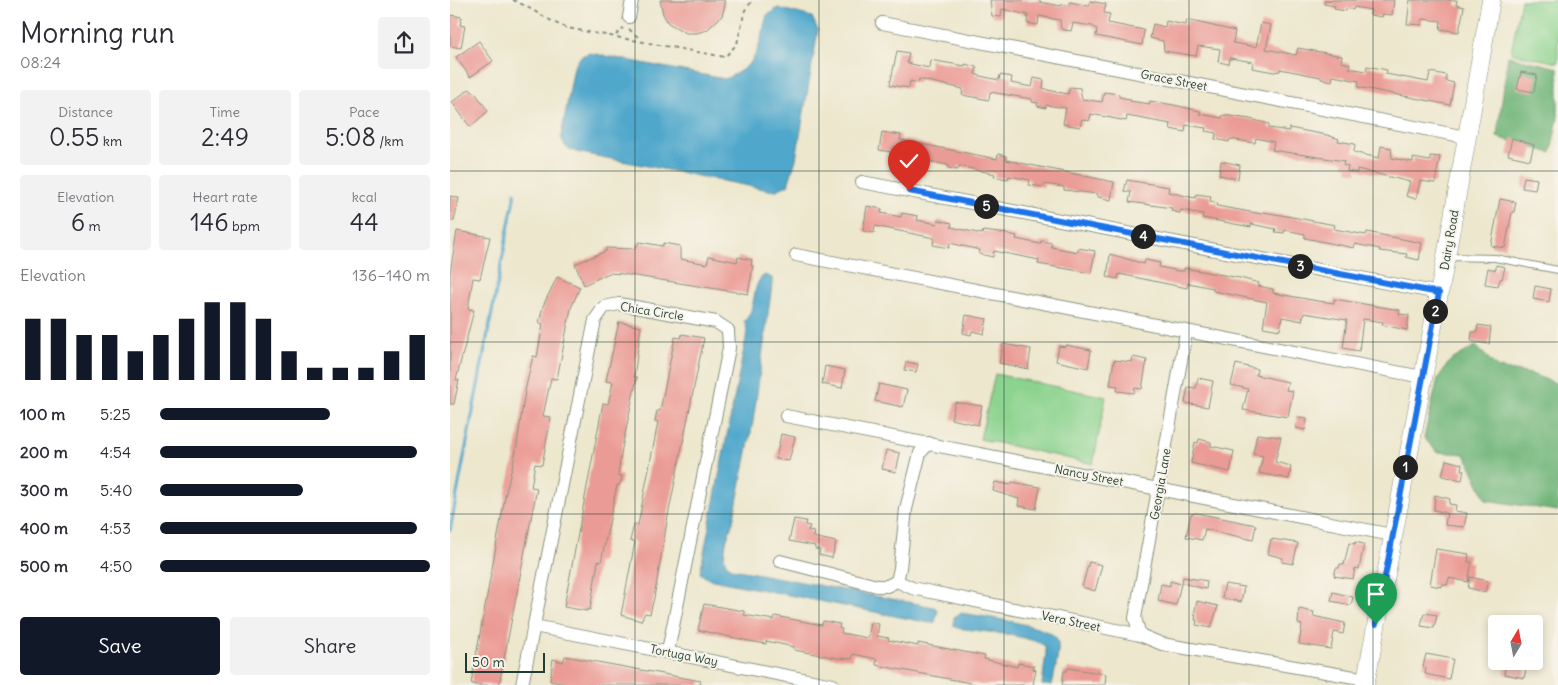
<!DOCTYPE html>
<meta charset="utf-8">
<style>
:root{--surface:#fff;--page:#f2f2f3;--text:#2b2b33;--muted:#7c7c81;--accent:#111827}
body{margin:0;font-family:Delius,sans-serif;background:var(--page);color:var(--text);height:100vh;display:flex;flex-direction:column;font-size:19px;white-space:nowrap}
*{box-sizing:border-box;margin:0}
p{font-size:16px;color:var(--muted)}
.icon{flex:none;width:28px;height:28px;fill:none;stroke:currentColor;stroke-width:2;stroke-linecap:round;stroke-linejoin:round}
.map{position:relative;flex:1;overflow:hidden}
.panel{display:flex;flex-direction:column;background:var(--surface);width:450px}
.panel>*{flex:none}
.needle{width:32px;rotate:10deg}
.fabs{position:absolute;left:1038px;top:615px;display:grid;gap:10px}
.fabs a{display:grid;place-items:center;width:55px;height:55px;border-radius:5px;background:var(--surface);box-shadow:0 2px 8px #0003;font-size:25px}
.scale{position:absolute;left:15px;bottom:12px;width:80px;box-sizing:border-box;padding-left:5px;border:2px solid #1f3d34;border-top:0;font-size:14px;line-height:18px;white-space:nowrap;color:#1f3d34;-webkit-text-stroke:4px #f7f3e8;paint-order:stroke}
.pin{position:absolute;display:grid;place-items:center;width:42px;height:42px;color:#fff;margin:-51px -21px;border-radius:50% 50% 50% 0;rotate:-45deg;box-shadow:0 0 5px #0007}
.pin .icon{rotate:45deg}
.km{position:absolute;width:25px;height:25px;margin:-12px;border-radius:50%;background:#222;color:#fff;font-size:14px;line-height:25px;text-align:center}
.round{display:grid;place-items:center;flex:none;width:52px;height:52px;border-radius:5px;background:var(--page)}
.summary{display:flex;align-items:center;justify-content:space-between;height:85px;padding:0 20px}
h1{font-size:28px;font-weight:600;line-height:38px}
.stats{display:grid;grid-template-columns:repeat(3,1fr);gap:8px;height:85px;padding:5px 20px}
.stats div{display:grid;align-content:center;border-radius:5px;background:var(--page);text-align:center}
.stats b{font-size:25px;font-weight:600}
.stats small{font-size:14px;font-weight:400}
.stats p{font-size:14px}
.chart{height:140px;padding:10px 20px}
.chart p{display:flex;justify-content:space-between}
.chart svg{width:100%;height:90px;margin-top:5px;stroke:var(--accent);stroke-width:6}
.action{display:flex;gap:10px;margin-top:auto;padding:10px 20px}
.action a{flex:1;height:58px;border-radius:5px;background:var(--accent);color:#fff;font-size:20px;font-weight:600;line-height:58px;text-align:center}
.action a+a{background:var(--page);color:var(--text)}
ul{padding:0 20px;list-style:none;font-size:16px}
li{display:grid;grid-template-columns:80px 60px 1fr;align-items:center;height:38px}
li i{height:12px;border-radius:6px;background:var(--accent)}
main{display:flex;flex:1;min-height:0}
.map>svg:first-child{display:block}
</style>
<main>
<section class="panel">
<div class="summary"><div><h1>Morning run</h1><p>08:24</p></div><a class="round"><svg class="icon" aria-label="share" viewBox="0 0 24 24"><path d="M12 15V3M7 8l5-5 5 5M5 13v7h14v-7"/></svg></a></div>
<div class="stats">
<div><p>Distance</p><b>0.55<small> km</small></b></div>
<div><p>Time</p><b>2:49</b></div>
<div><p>Pace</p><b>5:08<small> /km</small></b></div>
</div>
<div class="stats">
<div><p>Elevation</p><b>6<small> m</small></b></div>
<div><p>Heart rate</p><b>146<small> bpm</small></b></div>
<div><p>kcal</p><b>44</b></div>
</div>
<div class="chart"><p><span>Elevation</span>136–140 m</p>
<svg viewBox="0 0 160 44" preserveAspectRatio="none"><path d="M5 44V14M15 44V14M25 44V22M35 44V22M45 44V30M55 44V22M65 44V14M75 44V6M85 44V6M95 44V14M105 44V30M115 44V38M125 44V38M135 44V38M145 44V30M155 44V22"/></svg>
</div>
<ul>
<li><b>100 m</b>5:25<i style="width:63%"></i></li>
<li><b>200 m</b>4:54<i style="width:95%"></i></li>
<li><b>300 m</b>5:40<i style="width:53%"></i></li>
<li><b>400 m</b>4:53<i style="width:95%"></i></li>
<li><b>500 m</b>4:50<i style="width:100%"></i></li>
</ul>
<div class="action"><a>Save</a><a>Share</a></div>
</section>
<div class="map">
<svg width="1108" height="685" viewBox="0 0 1108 685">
<rect width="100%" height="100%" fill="#f7f3e8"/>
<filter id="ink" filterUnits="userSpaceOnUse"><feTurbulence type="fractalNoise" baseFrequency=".02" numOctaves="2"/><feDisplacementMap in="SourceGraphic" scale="10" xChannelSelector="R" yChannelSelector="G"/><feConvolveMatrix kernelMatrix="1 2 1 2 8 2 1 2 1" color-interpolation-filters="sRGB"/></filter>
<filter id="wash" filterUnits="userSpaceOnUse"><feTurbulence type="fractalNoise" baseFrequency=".0096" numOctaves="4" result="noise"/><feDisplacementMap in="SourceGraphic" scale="20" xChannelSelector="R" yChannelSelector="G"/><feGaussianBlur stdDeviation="1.12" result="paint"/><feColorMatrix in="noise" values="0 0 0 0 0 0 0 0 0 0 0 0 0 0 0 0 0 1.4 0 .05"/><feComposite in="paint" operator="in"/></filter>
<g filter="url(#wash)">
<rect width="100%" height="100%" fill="#ede7cd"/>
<g fill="#8bd38e" stroke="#558861">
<polygon points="1071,0 1108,0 1108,63 1061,53"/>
<polygon points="545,374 656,397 643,464 530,439"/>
</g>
<g fill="#70b579" stroke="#487956">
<polygon points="1058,56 1108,68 1108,116 1101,153 1047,137"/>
<polygon points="1026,346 1048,368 1081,374 1108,384 1108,511 1036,500 1015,454 987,452 974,438 988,378 1000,361"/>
</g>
<g fill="#4fa7cc" stroke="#377280">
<path d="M328,8L362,17L368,30L346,159L338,185L324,191L126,152L116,147L111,137L124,67L131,56L140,53L275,79C311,63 307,50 317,15Z"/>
<path d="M315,275L322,278V285L303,422L283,522L276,542L274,557L276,564L283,569L484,607L488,610L485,622L480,623L258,579L250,573L296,338L297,329L294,321C308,310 300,283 315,275Z"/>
<path d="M511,613C528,616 600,625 607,639C611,648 604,675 602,685H592L596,653L595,646C579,635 528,631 507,628L504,626V617Z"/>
</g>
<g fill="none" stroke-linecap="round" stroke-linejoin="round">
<polyline stroke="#4fa7cc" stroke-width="3" points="0,530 65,193"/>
</g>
<g id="blocks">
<g fill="#eb9b95">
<polygon points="210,0 274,0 275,5 272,16 257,30 247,33 236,33 218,23 213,14"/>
<polygon points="540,0 590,0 590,2 611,6 612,4 620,6 620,2 639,6 640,1 656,4 654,13 660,14 658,23 694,30 692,45 646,36 647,29 642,26 623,23 621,31 611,29 610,20 589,16 588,25 577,23 578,15 552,9 551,17 542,16"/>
<polygon points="875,0 944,0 942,15 933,14 932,17 920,15 921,10 904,7 903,10 897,8 896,11 884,9 885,6 874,4"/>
<polygon points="960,0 1007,0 1006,5 1014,7 1009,32 990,29 991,21 972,19 972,25 957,24"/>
<polygon points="0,15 12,17 10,25 15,26 11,48 0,46"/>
<polygon points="737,20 785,31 783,43 806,47 811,23 821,25 816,49 846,55 848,48 892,56 891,62 900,64 899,68 916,71 917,66 937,70 936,74 978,82 980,72 996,75 996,81 1004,83 1000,105 908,87 909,81 883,76 882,81 871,79 871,77 830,69 830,71 824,72 802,68 803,62 780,58 779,64 768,62 770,49 748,46 746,56 714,51 713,41 700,38 703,24 715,27 716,21 736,25"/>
<polygon points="29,41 43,61 20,77 6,57"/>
<polygon points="447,51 459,53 457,63 479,68 480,60 515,66 515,64 527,67 525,74 530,76 549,80 550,75 562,77 561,83 582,87 584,78 594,80 593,88 598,90 618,94 620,87 630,88 632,99 652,102 654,92 669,94 669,97 680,99 680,101 700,104 700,101 724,105 750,111 750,114 772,118 773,115 800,119 819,124 819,128 839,131 839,128 877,135 889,139 888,141 905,144 904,152 911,154 929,158 931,146 941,148 942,158 963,162 963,158 980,161 980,156 990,157 985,183 970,181 966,199 956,196 960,182 907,169 907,173 897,171 898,166 893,165 894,161 822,150 824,142 806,138 805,143 780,139 779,142 765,139 766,133 755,131 756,128 736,125 735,132 720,129 721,124 677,116 676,121 641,114 639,121 632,119 630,127 613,124 616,108 596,105 596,108 587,106 588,103 582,102 582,99 540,92 539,100 512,95 513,89 469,79 468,83 460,81 459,88 440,85"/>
<polygon points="1071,72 1087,75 1084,92 1067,89"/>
<polygon points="19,89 26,94 38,111 20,127 2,102"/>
<polygon points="432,132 451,135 450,140 456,141 547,159 548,154 556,156 556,160 664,182 661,200 648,197 648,194 614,190 614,187 594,184 593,187 579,185 580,180 559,176 558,179 544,177 545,174 509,166 508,170 498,168 498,165 477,161 476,164 440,156 441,152 429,150"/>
<polygon points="1062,138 1084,145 1080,160 1058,155"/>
<polygon points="771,161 790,165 788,179 769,175"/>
<polygon points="1074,177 1087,179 1085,190 1072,188"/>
<polygon points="677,180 719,187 718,192 745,198 746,194 761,196 760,201 768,203 767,206 812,214 813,212 837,216 885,225 884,229 916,235 917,232 972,243 969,260 956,257 957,254 929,251 930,249 905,244 904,248 855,238 855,234 835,230 834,233 825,232 826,229 801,224 801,227 752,218 753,214 731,210 730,213 721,211 722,208 679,202 681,192 674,191"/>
<polygon points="0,196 9,198 4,221 0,221"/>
<polygon points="1050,199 1066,202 1064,212 1062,212 1055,248 1041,246"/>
<polygon points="417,206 432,209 431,213 451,217 452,213 468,216 467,220 487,224 488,220 502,223 501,227 532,234 533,231 558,234 567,236 566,239 590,244 591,241 602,243 601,247 628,252 628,248 645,251 641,273 588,264 589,260 544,251 543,257 529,254 530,250 500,243 499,248 483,245 484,238 449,231 425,226 424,233 413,231"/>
<polygon points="7,231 40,237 30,279 23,278 18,309 24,310 6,380 9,380 4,404 0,404 0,273"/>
<polygon points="189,242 213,246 213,243 230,246 230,259 257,264 259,256 287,262 288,257 302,260 301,266 303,266 298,294 173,274 159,273 134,285 125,264 156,251 156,248 185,249"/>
<polygon points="660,254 694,264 695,260 710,263 709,267 729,271 734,271 734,268 790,278 809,283 808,286 823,289 823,293 868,301 884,303 884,299 950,310 949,314 959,315 957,330 932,325 933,322 913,319 909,351 893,348 897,320 854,313 852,321 832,317 830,330 813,327 817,302 763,291 763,288 738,283 737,288 669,274 668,279 657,277"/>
<polygon points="1046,265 1055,267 1052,279 1050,279 1048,286 1035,284 1038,268 1046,270"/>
<polygon points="107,277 130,287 121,308 107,379 101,378 93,416 101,417 92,465 85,464 81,487 87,488 49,685 26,685 21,683 56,492 66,451 75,391 83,356 87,357 93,324 89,323 93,306"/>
<polygon points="1085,286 1101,289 1099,302 1083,299"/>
<polygon points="516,315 537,319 534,334 522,331 521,335 513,333"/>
<polygon points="169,322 191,327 184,377 187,377 172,448 168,475 172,476 170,485 167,485 151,562 148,561 140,610 137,609 137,611 114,607 153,403 158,404 163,382 156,381"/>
<polygon points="1028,325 1041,327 1039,344 1021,341 1022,332 1027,332"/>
<polygon points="232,334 254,338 218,516 204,598 200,614 195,613 191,621 171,615 185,542 180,541 184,524 188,525 208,422 205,421 207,411 210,411 225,337 231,338"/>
<polygon points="553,344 581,349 578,369 549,363"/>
<polygon points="616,345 641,350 638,368 606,361 609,346 615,347"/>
<polygon points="683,357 697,360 692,389 685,388 684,393 667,391 668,386 660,385 664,360 682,362"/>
<polygon points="456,362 468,364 466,372 454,370"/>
<polygon points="786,364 807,369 806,375 838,382 836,390 843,391 838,417 793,410 798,389 781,385"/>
<polygon points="375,366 395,370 392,388 372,384"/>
<polygon points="748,378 763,381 758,407 735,403 738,387 746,388"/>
<polygon points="429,384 457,390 453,407 425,401"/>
<polygon points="505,402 532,406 528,425 501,419"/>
<polygon points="847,417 857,418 855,430 846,428"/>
<polygon points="331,434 345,437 339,461 326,459"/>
<polygon points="807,434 831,437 825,462 841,466 839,479 809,473 813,456 803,454"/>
<polygon points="749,439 761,442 761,446 784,451 780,472 741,463 745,442 748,443"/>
<polygon points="436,450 450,453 446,472 432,469"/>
<polygon points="996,460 1012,464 1011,470 1014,470 1012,480 992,476"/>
<polygon points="545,482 561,485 562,482 590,487 586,509 568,506 569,499 543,491"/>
<polygon points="985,495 1000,499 999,504 1006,505 1005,511 1017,513 1014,527 995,525 997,513 984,510"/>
<polygon points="746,513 806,525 803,540 755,529 752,540 736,537 741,514"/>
<polygon points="344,519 356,521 355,525 360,526 358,531 364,532 363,537 386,542 382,558 369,555 370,550 365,549 365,546 339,541"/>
<polygon points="821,539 848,543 843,564 832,562 833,558 818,554"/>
<polygon points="905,542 914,544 909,569 905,568 903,579 884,576 886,568 889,568 890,564 894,565 899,543 905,544"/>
<polygon points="986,549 1019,554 1018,562 1022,562 1018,582 999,578 997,585 992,584 992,587 980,585"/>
<polygon points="639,562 652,565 645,591 632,587"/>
<polygon points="733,577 757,581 756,589 732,583"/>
<polygon points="1020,577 1038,581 1035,592 1018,588"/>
<polygon points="720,581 731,584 726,605 708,601 711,584 720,586"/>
<polygon points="775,584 794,587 791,602 772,598"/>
<polygon points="883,592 903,597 901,605 881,601"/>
<polygon points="747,601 768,606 761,628 746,625 747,620 745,620 746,614 744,614"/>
<polygon points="254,604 294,611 294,615 324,620 325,616 372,625 373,621 379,622 390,624 389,628 392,629 391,633 418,638 421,623 429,624 427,636 439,638 438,640 468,646 468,643 535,656 534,659 567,667 568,663 584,666 583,669 586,670 583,685 531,685 426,665 427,659 403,654 402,659 387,658 344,650 344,647 316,641 316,644 299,641 248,630"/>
<polygon points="849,609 864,612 863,616 895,623 893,634 884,632 881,649 849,644 852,625 848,624"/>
<polygon points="974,613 987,615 984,628 971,626"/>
<polygon points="976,654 1003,659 999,679 975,674 976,668 973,667"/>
<polygon points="115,656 251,681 250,685 119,685 100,681 103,659 113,662"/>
<polygon points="1056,661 1077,664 1074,678 1054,674"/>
<polygon points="618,668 656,674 655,685 612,685 614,671 617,671"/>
</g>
</g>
</g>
<g filter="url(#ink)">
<use href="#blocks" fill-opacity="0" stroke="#869280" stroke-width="1"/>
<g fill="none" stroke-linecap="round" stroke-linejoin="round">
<g stroke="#869280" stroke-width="8">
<polyline id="lane" points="998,257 1045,258 1108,270"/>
</g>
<g stroke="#869280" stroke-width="14">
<g id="street">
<polyline points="179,17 182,0"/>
<polyline points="432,23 1016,137"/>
<polyline points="412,182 989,293"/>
<polyline points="346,255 972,377"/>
<polyline points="336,416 942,535"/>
<polyline points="330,561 427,586 437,586 447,581 462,588 690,635 712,644 916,679"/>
<polyline points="447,581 450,568 456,509 470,453 479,443"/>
<polyline points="84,626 383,685"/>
<polyline points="690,635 685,618 736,333"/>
<polyline points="72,685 145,320 154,307 169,304 266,322 278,330 279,348 218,651"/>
</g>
</g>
<g stroke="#869280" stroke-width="19">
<polyline id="secondary" points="915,685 996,257 1041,0"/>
</g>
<g stroke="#869280" stroke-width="2" stroke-dasharray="4 4" stroke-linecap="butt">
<path d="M63,0C82,8 98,21 117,28L275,57L287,44L295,10L303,0"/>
<polyline points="179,29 190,39"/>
<polyline points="166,35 173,28"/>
</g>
<use href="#lane" stroke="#fff" stroke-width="6"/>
<use href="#street" stroke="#fff" stroke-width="12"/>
<use href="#secondary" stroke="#fff" stroke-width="18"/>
</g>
</g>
<g fill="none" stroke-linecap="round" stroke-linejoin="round" filter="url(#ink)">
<g stroke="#fff" stroke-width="10">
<polyline id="route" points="459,191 989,293 926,624"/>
</g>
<use href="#route" stroke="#1a73e8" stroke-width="6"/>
</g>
<path fill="none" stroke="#1f3d34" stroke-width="1" stroke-opacity="0.55" d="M185,0V685M369,0V685M554,0V685M739,0V685M923,0V685M0,171H1108M0,342H1108M0,514H1108"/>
<g text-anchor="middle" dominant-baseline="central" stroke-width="4" stroke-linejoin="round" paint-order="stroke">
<g font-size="12" fill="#1f3d34" stroke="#f7f3e8">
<text transform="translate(724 80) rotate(11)">Grace Street</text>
<text transform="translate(999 240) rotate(-80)">Dairy Road</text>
<text transform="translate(202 311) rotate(9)">Chica Circle</text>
<text transform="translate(639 475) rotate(11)">Nancy Street</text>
<text transform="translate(710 484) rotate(-80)">Georgia Lane</text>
<text transform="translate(621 621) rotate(12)">Vera Street</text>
<text transform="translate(234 655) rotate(11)">Tortuga Way</text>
</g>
</g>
</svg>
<div class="fabs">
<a><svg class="needle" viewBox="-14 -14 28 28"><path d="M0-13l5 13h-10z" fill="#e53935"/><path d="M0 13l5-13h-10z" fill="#7c7c81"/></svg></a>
</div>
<div class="scale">50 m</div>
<div class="pin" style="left:926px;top:624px;background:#1e9e55"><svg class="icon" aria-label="arrive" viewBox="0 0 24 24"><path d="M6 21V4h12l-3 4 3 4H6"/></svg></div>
<div class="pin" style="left:459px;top:191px;background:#d93025"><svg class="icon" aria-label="check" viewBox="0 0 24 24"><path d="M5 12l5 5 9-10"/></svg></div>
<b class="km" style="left:955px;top:467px">1</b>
<b class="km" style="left:985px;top:311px">2</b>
<b class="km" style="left:850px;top:266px">3</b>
<b class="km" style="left:693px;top:236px">4</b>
<b class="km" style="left:536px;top:206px">5</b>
</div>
</main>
